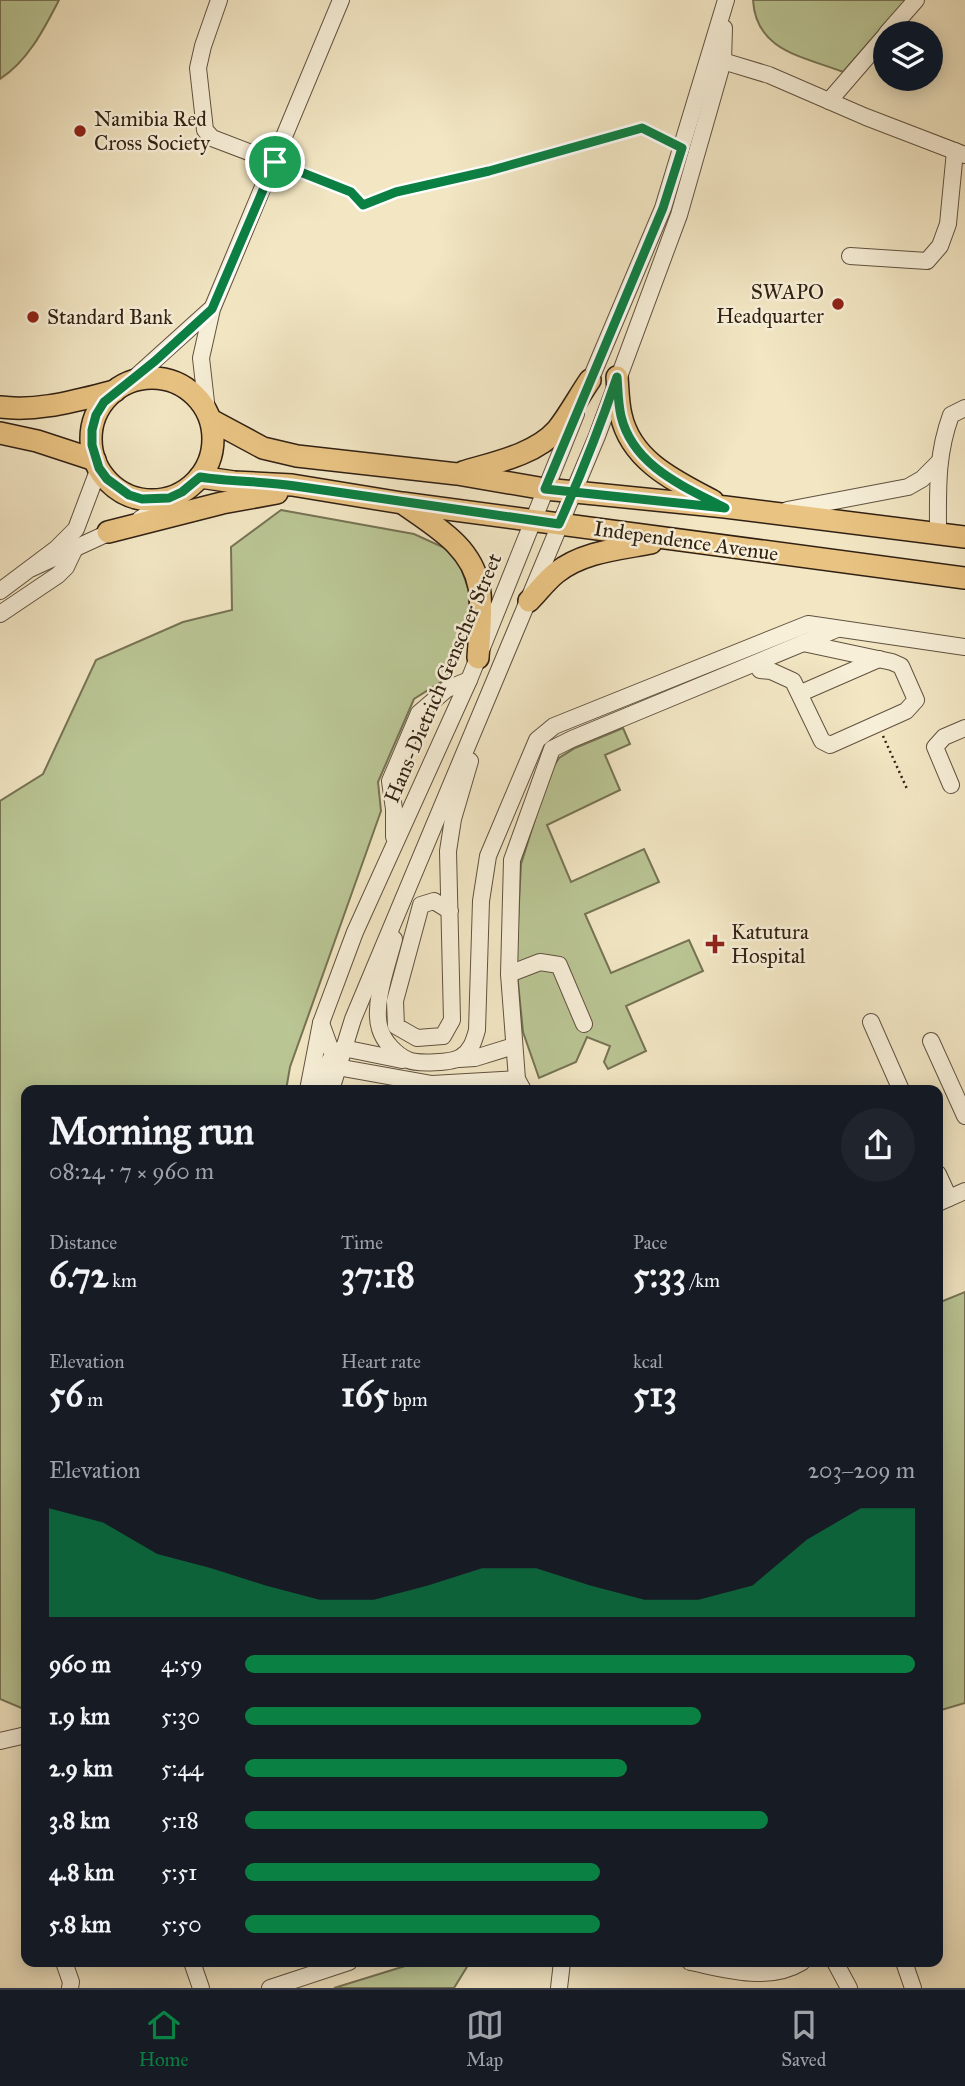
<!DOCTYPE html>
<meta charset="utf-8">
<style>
:root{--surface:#171b24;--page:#20242c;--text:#f1f3f6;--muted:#9ea1a6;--line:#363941;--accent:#0b8043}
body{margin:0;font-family:"IM FELL Great Primer",serif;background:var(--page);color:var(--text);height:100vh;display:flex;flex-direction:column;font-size:26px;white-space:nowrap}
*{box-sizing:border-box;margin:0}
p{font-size:23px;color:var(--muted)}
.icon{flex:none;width:38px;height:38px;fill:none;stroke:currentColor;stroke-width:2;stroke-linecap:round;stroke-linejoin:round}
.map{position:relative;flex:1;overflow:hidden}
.drawer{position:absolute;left:21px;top:1085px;width:922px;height:882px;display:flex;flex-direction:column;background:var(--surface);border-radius:14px;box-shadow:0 4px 18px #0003}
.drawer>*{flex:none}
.tools{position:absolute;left:873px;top:21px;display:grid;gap:14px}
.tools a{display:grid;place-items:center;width:70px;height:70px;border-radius:50%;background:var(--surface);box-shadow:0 4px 18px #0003;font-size:35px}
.pin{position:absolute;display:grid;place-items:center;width:60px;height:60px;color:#fff;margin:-30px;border:4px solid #fff;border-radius:50%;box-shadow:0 2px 7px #0007}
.round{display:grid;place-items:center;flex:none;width:74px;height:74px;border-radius:37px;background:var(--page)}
.headline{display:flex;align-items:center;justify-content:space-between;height:119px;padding:0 28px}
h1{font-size:38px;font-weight:800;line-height:52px}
.stats{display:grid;grid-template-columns:repeat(3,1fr);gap:10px;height:119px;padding:7px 28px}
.stats div{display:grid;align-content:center}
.stats b{font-size:35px;font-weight:800}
.stats small{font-size:19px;font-weight:400}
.stats p{font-size:19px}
.chart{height:196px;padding:14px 28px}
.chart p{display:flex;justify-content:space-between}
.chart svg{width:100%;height:126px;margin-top:7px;fill:var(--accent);opacity:.7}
ul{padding:0 28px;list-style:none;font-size:23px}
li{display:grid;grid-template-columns:112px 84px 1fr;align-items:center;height:52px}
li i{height:18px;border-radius:9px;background:var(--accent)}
.tabs{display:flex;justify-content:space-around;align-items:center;height:98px;border-top:2px solid var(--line);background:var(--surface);font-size:19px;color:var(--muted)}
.tabs a{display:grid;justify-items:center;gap:4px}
.tabs .selected{color:var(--accent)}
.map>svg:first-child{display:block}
</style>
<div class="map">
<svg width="965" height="1988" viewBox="0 0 965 1988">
<rect width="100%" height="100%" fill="#f2e6c3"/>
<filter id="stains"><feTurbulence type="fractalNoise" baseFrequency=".00286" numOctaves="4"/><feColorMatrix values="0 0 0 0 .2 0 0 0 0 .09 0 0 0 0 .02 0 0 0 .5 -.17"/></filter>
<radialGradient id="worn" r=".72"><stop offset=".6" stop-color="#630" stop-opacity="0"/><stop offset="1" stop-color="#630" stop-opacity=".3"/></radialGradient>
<g fill="#bac594" stroke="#767354" stroke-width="2">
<path d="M0,0H59C44,29 28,61 0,79Z"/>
<path d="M753,0H906L843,72C802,56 756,51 753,0Z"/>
<polygon points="281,510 414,534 445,548 460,565 469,591 469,616 463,645 444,680 414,699 378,782 381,811 290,1067 286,1090 26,1090 26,1710 0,1699 0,801 43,774 96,660 183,622 232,610 231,547"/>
<polygon points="623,728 630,744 605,755 620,790 547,825 571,882 644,849 659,882 585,914 611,973 689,940 703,971 626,1006 646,1051 608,1069 604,1062 610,1046 587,1037 576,1062 539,1078 523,1032 516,962 521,864 550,772 559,758 575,748"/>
<polygon points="965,1292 965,1703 938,1711 938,1303"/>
<polygon points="418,1962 470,1962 454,1988 334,1988"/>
</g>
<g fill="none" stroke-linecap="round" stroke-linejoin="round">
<g stroke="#615240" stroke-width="18">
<g id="minor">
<polyline points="219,0 203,46 198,68 205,130 212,138 275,162"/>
<polyline points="887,33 916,0"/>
<polyline points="716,59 769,75 866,117 965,155"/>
<polyline points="829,101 886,35"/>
<polyline points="850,256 927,261 940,246 948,224 955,151"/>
<polyline points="129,383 210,310"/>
<polyline points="586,390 663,208 726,0"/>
<polyline points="207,411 201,358 212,309 341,0"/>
<polyline points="787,510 908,487 922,479 938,463"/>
<polyline points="140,519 182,492"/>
<path d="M938,533C938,491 936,456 951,415L965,408"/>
<polyline points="32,568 119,528"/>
<polyline points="0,591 56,549 76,529 99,468"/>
<polyline points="0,614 58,575 66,567 75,548"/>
<polyline points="760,670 771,671 793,681 822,741 830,745 906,711 916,700 901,666 892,662 803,643"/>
<polyline points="801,693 879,659"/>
<polyline points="951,785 935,747 944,737 965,728"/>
<polyline points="394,837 394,809 390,781 419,713 447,689 469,680"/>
<polyline points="450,911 434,901 421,905 395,1001 396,1026 417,1038 443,1036 452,1020 448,851 453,819 470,761"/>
<path d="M394,939C388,963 372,1005 380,1029C384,1042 396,1055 408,1060C417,1064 453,1063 461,1057C471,1051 474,1041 477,1030L481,901L488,856L537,740L554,726L808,624L965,647"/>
<polyline points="509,974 540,962 559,965 584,1024"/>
<polyline points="871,1022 901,1090"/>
<polyline points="321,1023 337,1067 432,1084 517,1079"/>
<polyline points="931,1041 965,1116"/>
<polyline points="459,1059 475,1058 514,1046"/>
<polyline points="308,1090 321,1023 355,932 469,680 576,414"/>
<polyline points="312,1090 332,1057 343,1048 402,1060"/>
<polyline points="331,1090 353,1019 597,436 679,215 723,61 724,28"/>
<polyline points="523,1090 517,1079 509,974 512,860 552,749 572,739 837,629"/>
<polyline points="938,1174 949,1198"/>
<polyline points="938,1203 965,1191"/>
<polyline points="0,1741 26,1735"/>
<polyline points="64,1962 71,1982 70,1988"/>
<polyline points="192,1962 201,1988"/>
<path d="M690,1962C726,1969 768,1983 802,1962"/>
<polyline points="835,1962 849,1988"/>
<polyline points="904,1962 913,1988"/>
<polyline points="270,1988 349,1962"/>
<polyline points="559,1988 562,1962"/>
</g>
</g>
<g stroke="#312114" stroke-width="24">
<g id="major">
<path d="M617,377C618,389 618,403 621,415C631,461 675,481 713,501"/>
<circle cx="152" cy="439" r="61"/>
<path d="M0,407C40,412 77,400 115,391"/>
<polyline points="211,420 263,448 297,456 457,474 545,489 725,507 965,537"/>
<polyline points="0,433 37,441 95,460"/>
<path d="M463,472C492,463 535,455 557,430C569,415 579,396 590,380"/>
<polyline points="200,477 234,482 292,485 402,503 965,578"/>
<path d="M404,504C434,526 472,546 479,587C483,605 479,639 478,658"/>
<polyline points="108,532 222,503 277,493"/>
<path d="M529,601C538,592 546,581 556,573C582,552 619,549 651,543"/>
</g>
</g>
<g stroke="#312114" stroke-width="2.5" stroke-dasharray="2 3.5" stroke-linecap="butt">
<polyline points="290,168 350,192 363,205 396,192 489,171 642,129 667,140"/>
<polyline points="883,736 908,791"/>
</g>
<use href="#minor" stroke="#f7efd8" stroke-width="16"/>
<use href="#major" stroke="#e9c382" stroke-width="21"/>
</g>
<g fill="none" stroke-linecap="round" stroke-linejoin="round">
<g stroke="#fff" stroke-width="14">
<path id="route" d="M275,162L212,309L155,361L104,402L96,415L92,430V445L99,468L107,479L129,495L142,499L169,498L182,492L200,477C231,482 264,481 295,486C383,499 471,511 559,524C581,475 600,427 617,377C618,389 618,403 621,416C633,466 683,486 725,508L545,489L663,208L682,148L642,128L489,171L396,192L363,205L351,192L275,162"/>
</g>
<use href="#route" stroke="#0b8043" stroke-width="9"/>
</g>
<g fill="#8f2418" stroke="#f7efd8" stroke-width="2.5">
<circle cx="80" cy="131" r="7"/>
<circle cx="838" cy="304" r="7"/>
<circle cx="33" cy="317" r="7"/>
<path d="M711.5 933.5h7v7h7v7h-7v7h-7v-7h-7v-7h7z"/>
</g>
<g text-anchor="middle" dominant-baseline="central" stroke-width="5" stroke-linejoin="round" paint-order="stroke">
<g font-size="21" fill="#312114" stroke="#f7efd8" text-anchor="start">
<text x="94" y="119">Namibia Red<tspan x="94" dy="24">Cross Society</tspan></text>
<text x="824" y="292" text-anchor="end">SWAPO<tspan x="824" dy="24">Headquarter</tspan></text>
<text x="47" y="317">Standard Bank</text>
<text x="731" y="932">Katutura<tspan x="731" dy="24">Hospital</tspan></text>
</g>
<g font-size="21" fill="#312114" stroke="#f7efd8">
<text transform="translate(686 541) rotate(8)">Independence Avenue</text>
<text transform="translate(443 678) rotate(-67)">Hans-Dietrich Genscher Street</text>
</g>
</g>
<rect width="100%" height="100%" filter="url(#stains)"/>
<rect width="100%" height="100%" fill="url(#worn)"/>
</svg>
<div class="tools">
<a><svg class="icon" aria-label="layers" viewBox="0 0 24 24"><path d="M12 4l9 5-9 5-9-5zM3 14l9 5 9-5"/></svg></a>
</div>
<div class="pin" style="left:275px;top:162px;background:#1e9e55"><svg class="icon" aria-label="arrive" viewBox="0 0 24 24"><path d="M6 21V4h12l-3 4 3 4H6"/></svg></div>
<section class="drawer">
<div class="headline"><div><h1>Morning run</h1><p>08:24 · 7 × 960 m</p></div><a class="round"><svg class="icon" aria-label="share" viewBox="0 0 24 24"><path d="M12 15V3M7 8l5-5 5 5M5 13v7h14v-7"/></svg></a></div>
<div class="stats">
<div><p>Distance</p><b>6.72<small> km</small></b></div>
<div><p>Time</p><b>37:18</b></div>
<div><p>Pace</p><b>5:33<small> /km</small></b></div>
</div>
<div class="stats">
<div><p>Elevation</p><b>56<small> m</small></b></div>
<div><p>Heart rate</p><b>165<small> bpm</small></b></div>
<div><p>kcal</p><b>513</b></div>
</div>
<div class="chart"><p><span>Elevation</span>203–209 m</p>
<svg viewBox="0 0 160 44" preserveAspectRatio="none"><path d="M0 44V6L10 11L20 22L30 27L40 33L50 38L60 38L70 33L80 27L90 27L100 33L110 38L120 38L130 33L140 17L150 6L160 6V44z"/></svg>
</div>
<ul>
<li><b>960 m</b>4:59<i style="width:100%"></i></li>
<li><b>1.9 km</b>5:30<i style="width:68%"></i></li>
<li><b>2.9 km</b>5:44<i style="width:57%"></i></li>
<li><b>3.8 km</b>5:18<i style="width:78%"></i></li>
<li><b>4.8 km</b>5:51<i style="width:53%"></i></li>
<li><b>5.8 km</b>5:50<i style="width:53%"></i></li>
</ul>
</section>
</div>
<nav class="tabs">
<a class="selected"><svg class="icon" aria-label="home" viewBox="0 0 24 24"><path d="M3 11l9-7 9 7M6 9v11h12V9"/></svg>Home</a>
<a><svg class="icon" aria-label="map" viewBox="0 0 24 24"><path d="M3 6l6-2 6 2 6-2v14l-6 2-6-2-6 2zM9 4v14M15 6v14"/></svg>Map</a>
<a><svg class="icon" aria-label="saved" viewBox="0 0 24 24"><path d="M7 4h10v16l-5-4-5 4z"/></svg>Saved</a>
</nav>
